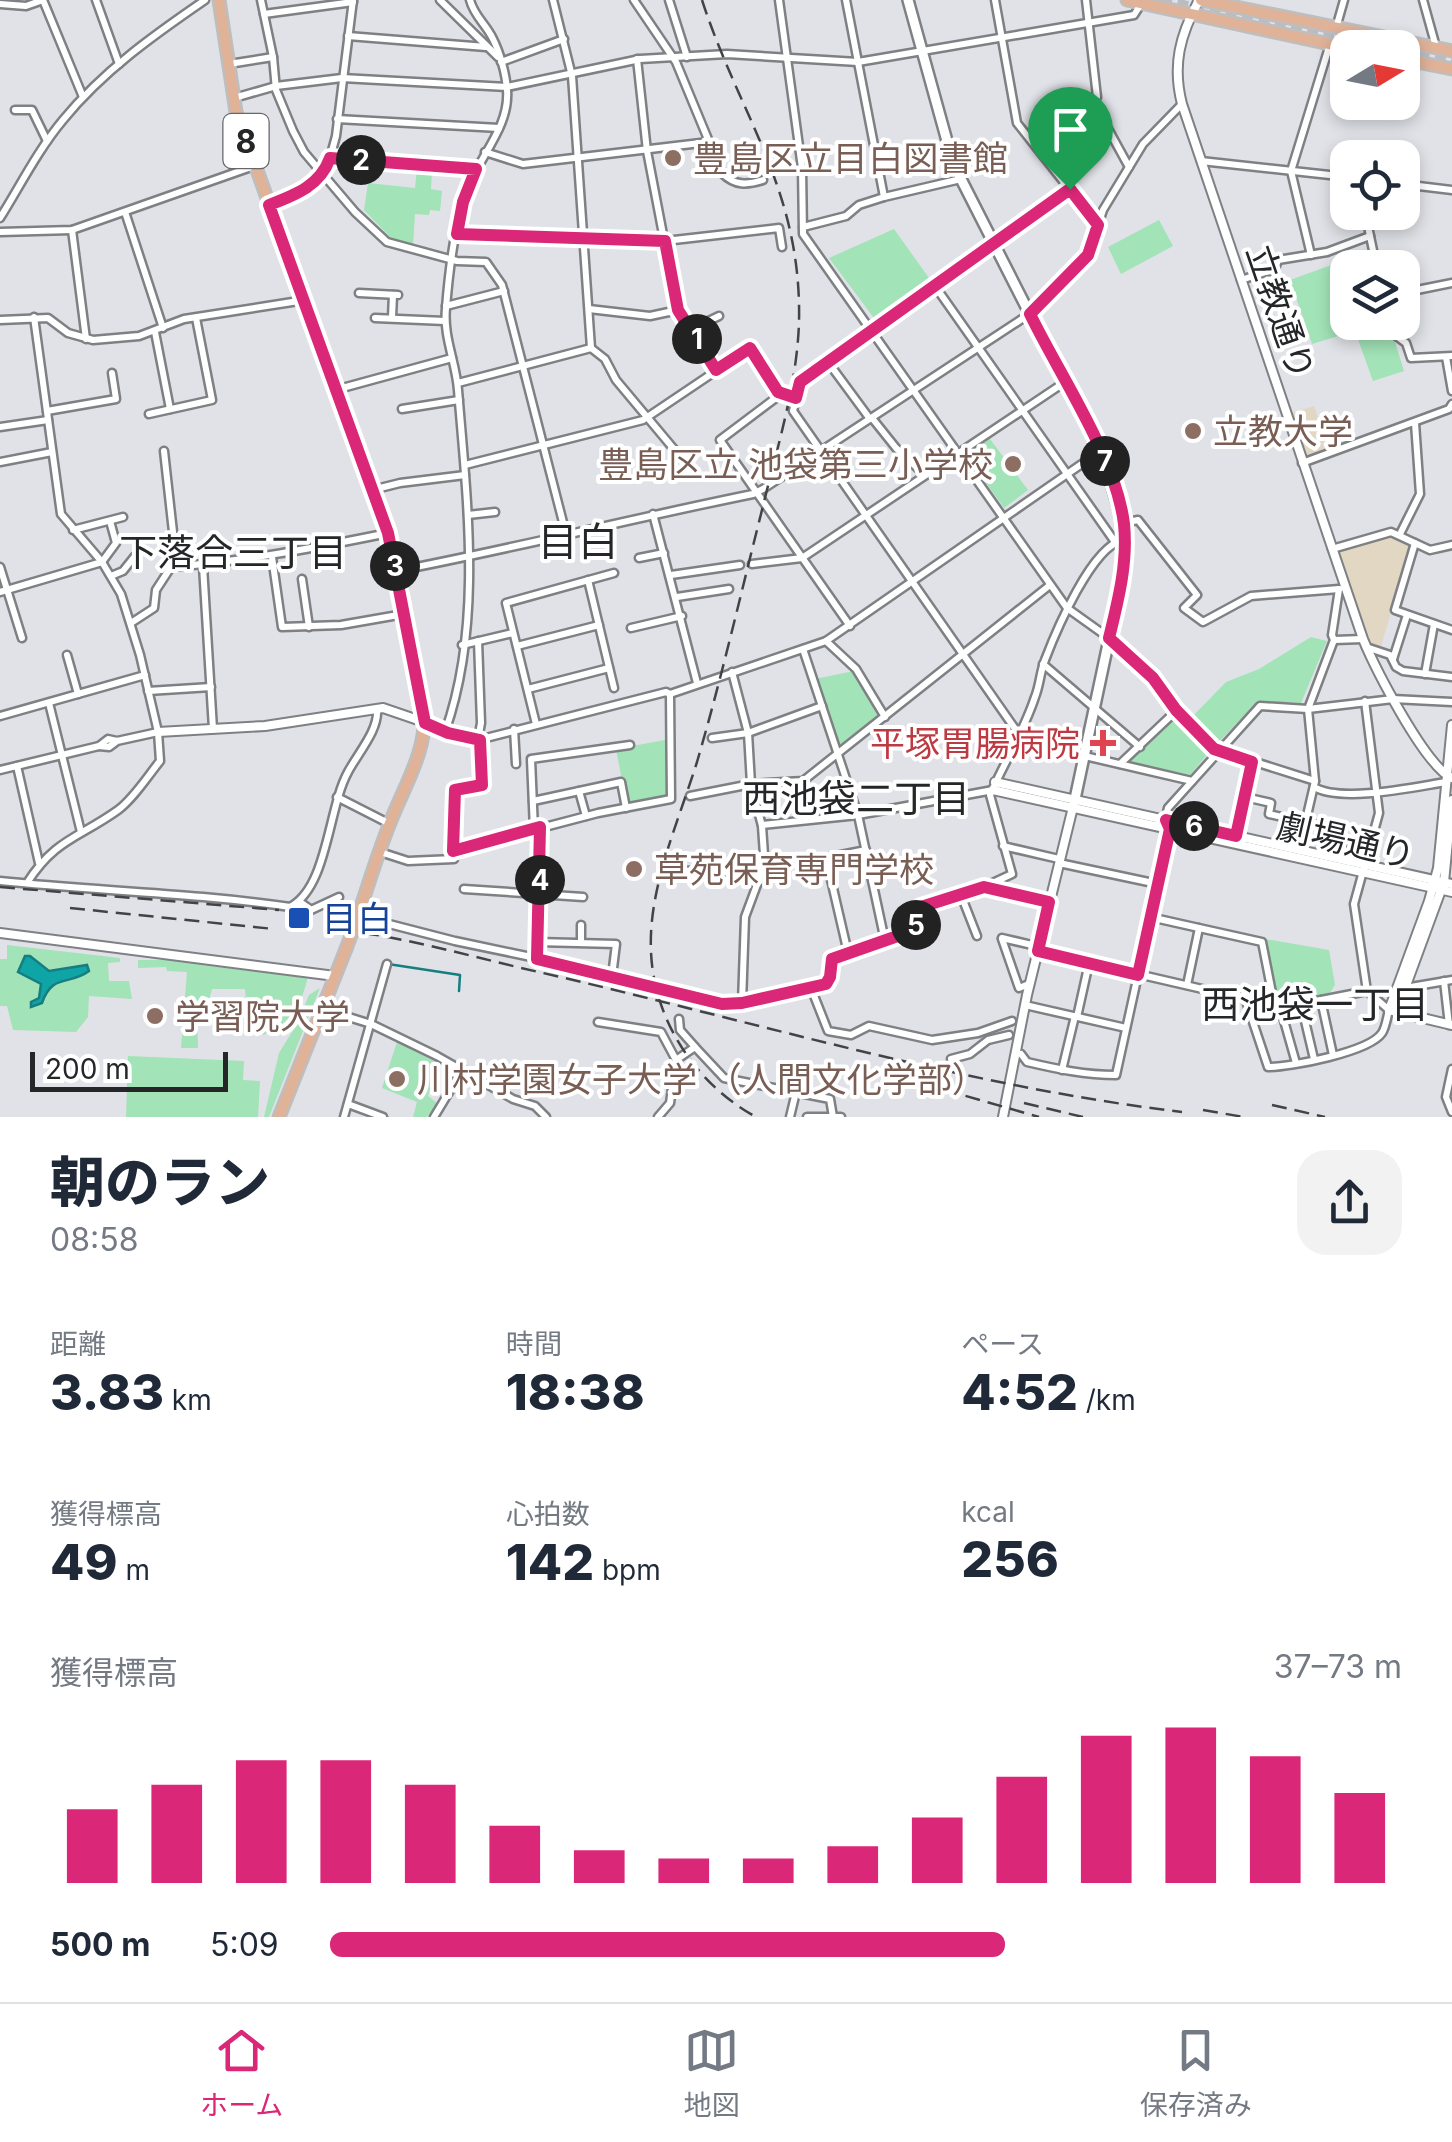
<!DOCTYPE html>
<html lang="ja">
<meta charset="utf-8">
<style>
:root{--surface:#fff;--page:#f2f2f3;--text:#1f2937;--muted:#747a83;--line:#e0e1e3;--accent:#db2777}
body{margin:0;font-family:Inter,"Noto Sans JP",sans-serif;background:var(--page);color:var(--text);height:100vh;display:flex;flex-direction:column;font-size:38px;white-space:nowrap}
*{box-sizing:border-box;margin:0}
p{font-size:32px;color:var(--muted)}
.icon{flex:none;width:55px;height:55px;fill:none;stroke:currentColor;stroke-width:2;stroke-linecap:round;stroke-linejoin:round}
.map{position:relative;height:1117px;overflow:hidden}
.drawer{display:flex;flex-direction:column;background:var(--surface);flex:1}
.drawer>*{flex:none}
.needle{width:65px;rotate:80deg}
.tools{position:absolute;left:1330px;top:30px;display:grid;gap:20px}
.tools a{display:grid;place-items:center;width:90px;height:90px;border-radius:20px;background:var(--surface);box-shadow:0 5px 15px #0003;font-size:50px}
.scale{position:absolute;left:30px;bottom:25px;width:198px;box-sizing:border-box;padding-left:10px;border:5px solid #252628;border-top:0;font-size:28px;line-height:35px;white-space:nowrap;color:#252628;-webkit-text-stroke:8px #fff;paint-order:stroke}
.pin{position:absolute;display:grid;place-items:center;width:85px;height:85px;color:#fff;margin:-102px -42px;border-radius:50% 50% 50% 0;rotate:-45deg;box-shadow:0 0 10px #0007}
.pin .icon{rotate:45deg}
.km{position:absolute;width:50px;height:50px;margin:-25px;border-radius:50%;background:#222;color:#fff;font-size:28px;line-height:50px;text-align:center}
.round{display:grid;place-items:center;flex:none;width:105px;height:105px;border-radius:30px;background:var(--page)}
.head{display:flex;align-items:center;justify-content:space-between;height:170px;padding:0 50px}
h1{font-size:55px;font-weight:800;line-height:75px}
.metrics{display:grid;grid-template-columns:repeat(3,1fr);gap:15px;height:170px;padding:10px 50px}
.metrics div{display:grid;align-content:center}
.metrics b{font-size:50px;font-weight:800}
.metrics small{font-size:28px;font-weight:400}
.metrics p{font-size:28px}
.chart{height:280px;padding:20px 50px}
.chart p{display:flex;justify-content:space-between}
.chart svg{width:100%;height:180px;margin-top:10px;stroke:var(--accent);stroke-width:6}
ul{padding:0 50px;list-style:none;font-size:32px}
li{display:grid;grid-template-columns:160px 120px 1fr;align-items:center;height:75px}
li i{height:25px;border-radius:12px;background:var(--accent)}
.tab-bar{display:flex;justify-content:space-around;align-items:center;height:140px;border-top:2px solid var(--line);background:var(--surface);font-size:28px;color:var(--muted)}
.tab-bar a{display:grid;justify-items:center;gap:5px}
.tab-bar .selected{color:var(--accent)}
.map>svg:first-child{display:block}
</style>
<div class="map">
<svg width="1452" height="1117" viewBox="0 0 1452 1117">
<rect width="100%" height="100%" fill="#e0e2e7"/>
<g fill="#e2d7c2">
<polygon points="1314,406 1329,452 1307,458 1292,413"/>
<polygon points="1392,534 1412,543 1381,646 1370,643 1338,550"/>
</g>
<g fill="#a2e3b7">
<polygon points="417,168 432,170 431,189 442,191 440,211 430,210 429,215 415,214 413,246 392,239 364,210 368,183 415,188"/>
<polygon points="1159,220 1173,246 1121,274 1108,247"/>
<polygon points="894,229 929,278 874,318 829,258"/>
<polygon points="1367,252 1372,267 1348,268 1348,322 1389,323 1404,371 1373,381 1355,331 1312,344 1290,280"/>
<polygon points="990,439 1028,490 1004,508 966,455"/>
<polygon points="1311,637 1327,641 1301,703 1258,701 1217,744 1193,716 1226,682 1259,669"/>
<polygon points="854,671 882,717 840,751 815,679"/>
<polygon points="1178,713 1211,750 1190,775 1128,762"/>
<polygon points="670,739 670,799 627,807 616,749"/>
<polygon points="1265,939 1329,950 1335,985 1329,994 1299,999 1275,996"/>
<polygon points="7,945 120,958 120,962 108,963 109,981 129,981 132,999 89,996 88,1017 76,1032 13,1030 7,1006 0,1006 0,959 7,959"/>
<path d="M138,960H170L308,976C302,1004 290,1024 263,1035V1021L251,1020V1004L246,1002L245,989H212L209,1000L202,1001L197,1009L198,1048H181L187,972L167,971L166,967L138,968Z"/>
<polygon points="320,988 269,1117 264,1117 279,1053 297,1024 309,995"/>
<polygon points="397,1042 438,1063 428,1096 437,1103 427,1117 413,1117 417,1102 382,1088"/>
<polygon points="128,1056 244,1061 243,1080 260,1081 258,1117 126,1117"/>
</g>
<path fill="#0fa4a6" stroke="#167e80" stroke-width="2.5" d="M25,956H30L49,971L87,965L89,971C69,986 52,973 42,1003L31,1007V1002L39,998L41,984L18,972Z"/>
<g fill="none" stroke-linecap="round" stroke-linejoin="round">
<polyline stroke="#167e80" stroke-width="2.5" points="388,964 460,975 459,991"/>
<g stroke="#bbbcc1" stroke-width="11" stroke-dasharray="11 5.5" stroke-linecap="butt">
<polyline points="1161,0 1255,23"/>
<polyline points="1258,24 1377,48"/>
<polyline points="1402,53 1452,63"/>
</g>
<g stroke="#7e8084" stroke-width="11">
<g id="minor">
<polyline points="43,0 83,97"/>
<polyline points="96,0 119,64"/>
<polyline points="261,0 273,57 276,90 293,131 304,152 355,212 387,242 457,261 486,262 502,285 566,534"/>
<polyline points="440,0 498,57"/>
<polyline points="553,0 572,76 591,348"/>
<path d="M634,0L676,62L722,173C735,186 747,185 763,180"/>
<polyline points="669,0 687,57"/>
<polyline points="779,0 802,168 803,234 1067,608 1102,633 1148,673 1177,710 1214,749 1315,781"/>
<polyline points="846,0 884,197"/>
<polyline points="995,0 1017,123 1097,224"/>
<polyline points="1086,0 1097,97"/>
<polyline points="1423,0 1436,47"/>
<polyline points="0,4 26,6 43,0"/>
<polyline points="264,14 353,2"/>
<polyline points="1336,28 1344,0"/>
<polyline points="348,36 486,47"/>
<polyline points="637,59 647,151 675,297 678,310 716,370"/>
<polyline points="501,62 564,39"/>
<polyline points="229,64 273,57"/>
<polyline points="234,98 276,86 342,78 507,87 640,59 727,54 858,62 1134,15 1141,4"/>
<polyline points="15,110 32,110 47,141"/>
<polyline points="337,119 499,128"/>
<polyline points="1091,133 1107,127 1129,167"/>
<polyline points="485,152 523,164 709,142"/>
<polyline points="330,158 336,136 353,0"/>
<polyline points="1201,161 1348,177"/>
<polyline points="1402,184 1452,190"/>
<path d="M269,205C295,195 320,186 330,158L476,169"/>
<polyline points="125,212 163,328"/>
<polyline points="1365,212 1375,260 1381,268"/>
<path d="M0,218C20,186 38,150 63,120C103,71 154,35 205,0"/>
<polyline points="803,227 846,216 859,205 884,197 961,179"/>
<polyline points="72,230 86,339"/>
<polyline points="0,232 72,230 254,166"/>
<polyline points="457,234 665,241 779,228 782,247"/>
<polyline points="1311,255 1291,171 1330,44"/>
<polyline points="1241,280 1275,269 1278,260 1327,252 1370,236"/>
<polyline points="935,286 1115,542"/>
<polyline points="359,293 398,295"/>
<polyline points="1402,293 1452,283"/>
<polyline points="446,306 504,291"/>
<polyline points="589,309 650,316 678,310"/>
<polyline points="392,317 393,295"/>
<polyline points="375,318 445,321"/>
<polyline points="0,320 48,318 68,333 93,340 139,336 184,319 305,300"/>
<polyline points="1393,322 1395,335 1406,343 1411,358 1452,356"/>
<polyline points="690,330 719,316"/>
<polyline points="155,332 170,409"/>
<polyline points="591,348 605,359 616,380 683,460"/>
<polyline points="1446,357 1452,391"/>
<polyline points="828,362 870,419"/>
<polyline points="458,383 591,348"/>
<polyline points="335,390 452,358"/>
<polyline points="781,394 720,440 850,626"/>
<polyline points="402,409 459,400"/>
<polyline points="47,411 116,399 112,373"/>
<polyline points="149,414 212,400 196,318"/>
<polyline points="872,418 896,448 925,475"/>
<polyline points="0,427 48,420"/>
<polyline points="0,462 52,452"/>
<polyline points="1302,463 1449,409 1452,404"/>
<polyline points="465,465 643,420 750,348 778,392 796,398"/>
<polyline points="372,490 400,483 465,475"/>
<polyline points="653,514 697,683"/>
<polyline points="468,515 495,512"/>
<polyline points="1123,523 1138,520 1197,595 1184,608 1203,622 1251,596 1339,589"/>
<polyline points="73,530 123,517"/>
<polyline points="1400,534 1420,494 1415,423"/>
<polyline points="1415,543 1395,610 1452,630"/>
<polyline points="1332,549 1391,532 1430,550 1452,545"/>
<polyline points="272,557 282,627 341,625 404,614"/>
<polyline points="639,558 664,553"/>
<polyline points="752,564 802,558 1065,382"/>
<polyline points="203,566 213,729"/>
<polyline points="0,567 22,638"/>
<path d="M171,567C245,561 315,548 388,533"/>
<path d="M396,571C516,548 634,518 753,494L763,489L1037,309L1088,255L1103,210L1143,144L1182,104"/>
<polyline points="671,575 740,565"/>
<polyline points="111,576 123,571 135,556"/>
<polyline points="302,579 309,627"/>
<polyline points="588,580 614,688"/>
<polyline points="0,592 102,562 116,543 110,521"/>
<polyline points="677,597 729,589"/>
<polyline points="131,623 154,608 156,590 171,567 174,541 164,451"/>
<polyline points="631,628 682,616"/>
<polyline points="1334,640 1363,639"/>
<polyline points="826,641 856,669 885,717"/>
<polyline points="462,645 513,633"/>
<polyline points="517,646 599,625"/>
<polyline points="1366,647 1390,655 1396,667 1403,671 1452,677"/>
<polyline points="803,649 858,815 885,941"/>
<polyline points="67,655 78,694"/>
<polyline points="1393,659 1407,615"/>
<polyline points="1043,664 1140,747"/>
<polyline points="732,672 748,733 751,784 762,826 764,855 761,874 745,917 742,1003"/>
<polyline points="1425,674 1434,624"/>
<polyline points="528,689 609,668"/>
<polyline points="148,691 211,687"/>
<polyline points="49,703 81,832"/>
<polyline points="0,716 145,675"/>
<polyline points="425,723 445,732 478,740 666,692 670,694 826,641 1099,452"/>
<polyline points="536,724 506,603 614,573"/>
<polyline points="514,729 516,764"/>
<path d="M445,732C483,625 467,501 458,390C456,362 443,337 446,308C449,270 454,224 468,188C480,156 510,126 507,90C506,74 500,53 493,39C486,24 474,16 470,0"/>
<polyline points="1018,733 793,411 800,382 1070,189"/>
<polyline points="712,738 748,733 822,706"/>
<polyline points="478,739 481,723 478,641"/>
<polyline points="1016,740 1192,781"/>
<polyline points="117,741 109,747 99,746 108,739 117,741 158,732"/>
<polyline points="1120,764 1177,710"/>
<polyline points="17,766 39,863"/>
<polyline points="0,770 99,746"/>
<path d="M1314,787C1342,803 1414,787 1446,782"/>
<polyline points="579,791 586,816"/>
<polyline points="690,796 751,784 803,781 1050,585"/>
<polyline points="337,797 390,824"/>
<polyline points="1245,797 1271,803 1269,814 1340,830 1345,860"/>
<polyline points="533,801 621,782 626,808"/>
<polyline points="762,825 858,815 993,790"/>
<polyline points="534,830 531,759 630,745"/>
<polyline points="1236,836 1252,761"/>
<polyline points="1003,846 1059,859"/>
<polyline points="1299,850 1315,781 1308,709 1334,640 1332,635 1339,589"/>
<polyline points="453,851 598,813 671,799 670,694"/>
<polyline points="380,852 408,861 454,859 452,824 455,790 481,785 479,739"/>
<polyline points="1059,863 1158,884"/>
<polyline points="669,870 761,874"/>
<path d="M0,881C97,891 194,893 290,907C328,887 328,808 348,772C358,753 379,730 377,709"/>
<path d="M27,883C55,839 79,838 118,810C134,798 147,777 160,761L158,732L140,655L121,594L102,562L61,514L34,317"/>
<polyline points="984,887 1049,903"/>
<polyline points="464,889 583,897"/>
<polyline points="961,895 977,936"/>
<polyline points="300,902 311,910 339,897"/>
<path d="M358,916L455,941L593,970L722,1004L742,1003L826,984L830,977L832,959L912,931L916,926L915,912L921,907L984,887L1012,874L990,795C1004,763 1024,731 1035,697C1040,685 1040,672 1045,660C1056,631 1092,546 1123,540"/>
<polyline points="1150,917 1199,928"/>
<polyline points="1002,938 1032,945 1038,951 1263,1003 1301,1004 1367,991"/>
<polyline points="1002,939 1019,988 1029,984"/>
<polyline points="537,942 616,944 612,976"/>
<polyline points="581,942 581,925"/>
<polyline points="848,953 826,858 866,850"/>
<polyline points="537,959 540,827"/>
<polyline points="1444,981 1449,1025"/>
<polyline points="1187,985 1199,928 1262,942 1274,1003"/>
<polyline points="811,988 828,1031 851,1035 869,1026 932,1040 978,1033 1012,1021"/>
<polyline points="1405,988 1452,980"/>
<path d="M1245,998L1268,1067C1291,1067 1369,1052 1382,1033C1386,1027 1387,1017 1389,1010L1367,991L1354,904L1379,813L1365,701"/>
<polyline points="1321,1000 1333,1055"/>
<polyline points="1279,1003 1296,1063"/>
<polyline points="1301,1004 1314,1059"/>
<polyline points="1025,1005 1126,1028"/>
<polyline points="323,1009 371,1024 437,1056 513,1099 535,1106 546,1117"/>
<polyline points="1077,1017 1089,963"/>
<polyline points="679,1019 680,1030 695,1047"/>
<polyline points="598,1022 661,1032 676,1060 670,1103 658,1117"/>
<path d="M1021,1054L1027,1062C1057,1069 1085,1075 1116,1075L1170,829L1165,820L1168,808L1260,706L1308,709L1393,699L1452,702"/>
<polyline points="951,1059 970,1054 988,1040 1009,1035"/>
<polyline points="676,1060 695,1047 724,1078 830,1099 833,1117"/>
<polyline points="1452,1069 1446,1097 1452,1112"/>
<polyline points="1062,1070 1075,1016"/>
<polyline points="348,1104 383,1117"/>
<polyline points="344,1117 387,964"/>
<polyline points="434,1117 463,1069"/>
<polyline points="790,1117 796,1092"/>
<polyline points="807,1117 841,1117"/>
</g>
</g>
<g stroke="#7e8084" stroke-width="12">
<g id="tertiary">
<path d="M1199,0C1180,35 1172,65 1182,104L1363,639C1375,668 1425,766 1452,778"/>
<polyline points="158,732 265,726 383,708 424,722"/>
<polyline points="995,782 1452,884"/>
<polyline points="993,790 1452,892"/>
<polyline points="0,933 335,976"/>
<polyline points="1392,1007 1401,999 1444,882 1452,800"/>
<polyline points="1389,1010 1429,901 1438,868 1452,725"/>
<polyline points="1389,1010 1452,1025"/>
<polyline points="1003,1117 1027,995 1074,803"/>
</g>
</g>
<g stroke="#7e8084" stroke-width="14">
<polyline id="secondary" points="908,0 947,141 961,179 1104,460 1123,523 1124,569 1075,799"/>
</g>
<g stroke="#bebebe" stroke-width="15">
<g id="primary">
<path d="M219,0L236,112L388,533L424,709C428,750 404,786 390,823C377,855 367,889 356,922"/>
<polyline points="1127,0 1348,48"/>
<polyline points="1201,0 1452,51"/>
<polyline points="1402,59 1452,69"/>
<polyline points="279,1117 346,949"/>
</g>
</g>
<use href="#minor" stroke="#fff" stroke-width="6"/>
<use href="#tertiary" stroke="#fff" stroke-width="8"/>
<use href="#secondary" stroke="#fff" stroke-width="9"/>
<use href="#primary" stroke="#e0b298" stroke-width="10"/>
<g stroke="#424346" stroke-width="2.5" stroke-dasharray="15 8" stroke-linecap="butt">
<path d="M702,0C740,117 802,190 799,322C797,387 776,451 761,514C740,597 721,680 697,762C678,823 648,888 651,952C654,1021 696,1084 756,1117"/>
<polyline points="0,887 279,910"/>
<polyline points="70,908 274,929"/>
<path d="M364,933C424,942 484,960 543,973C756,1022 965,1086 1182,1112"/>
<polyline points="855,1064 1039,1117"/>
<polyline points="1024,1103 1083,1117"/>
<polyline points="1272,1105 1325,1117"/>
<polyline points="1203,1110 1244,1117"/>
</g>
<g stroke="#bebebe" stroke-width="15" stroke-linecap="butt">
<polyline id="primary-bridge" points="346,949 356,922"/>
</g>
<use href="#primary-bridge" stroke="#e0b298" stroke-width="10"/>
</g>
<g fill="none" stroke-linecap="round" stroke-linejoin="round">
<g stroke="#fff" stroke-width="20">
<path id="route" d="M330,158L476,169L463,202L457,234L665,241L678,310L716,370L750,348L778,392L796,398L800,382L1070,189L1098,225L1088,255L1030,314C1060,376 1116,457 1124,524C1128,563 1118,601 1109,638L1153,678L1176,710L1214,749L1252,762L1236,836L1166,820L1170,829L1138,975L1038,951L1049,902L984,887L921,907L915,912L916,926L912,931L832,959L830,977L826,984L742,1003L722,1004L537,959L540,827L453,851L455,790L482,785L480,740L448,733L425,723L388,533L269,205C295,195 320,186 330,158Z"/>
</g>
<use href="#route" stroke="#db2777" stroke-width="12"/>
</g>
<g fill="#8d6e63" stroke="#fff" stroke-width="4">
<circle cx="673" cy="158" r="10"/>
<circle cx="1193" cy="431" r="10"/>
<circle cx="1013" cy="464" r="10"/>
<circle cx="634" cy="869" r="10"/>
<circle cx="155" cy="1016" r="10"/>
<circle cx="397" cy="1079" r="10"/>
</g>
<path fill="#e0444e" stroke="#fff" stroke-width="4" d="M1098 728h10v10h10v10h-10v10h-10v-10h-10v-10h10z"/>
<rect fill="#1a4fb4" stroke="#fff" stroke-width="4" x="287" y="906" width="24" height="24" rx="5"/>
<g text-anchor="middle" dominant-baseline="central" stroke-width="8" stroke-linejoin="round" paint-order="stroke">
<rect fill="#fff" stroke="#666768" stroke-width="2.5" x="223.5" y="114" width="45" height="54" rx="8"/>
<g font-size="32" font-weight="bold" fill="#252628">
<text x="246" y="141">8</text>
</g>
<g font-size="35" fill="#785e54" stroke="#fff" text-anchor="start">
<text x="693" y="158">豊島区立目白図書館</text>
<text x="1213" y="431">立教大学</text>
<text x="993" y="464" text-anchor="end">豊島区立 池袋第三小学校</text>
<text x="654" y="869">草苑保育専門学校</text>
<text x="175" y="1016">学習院大学</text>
<text x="417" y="1079">川村学園女子大学 （人間文化学部）</text>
</g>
<g font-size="35" fill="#252628" stroke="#fff">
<text transform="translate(1281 312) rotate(71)">立教通り</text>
<text transform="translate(1346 840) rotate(13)">劇場通り</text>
</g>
<g font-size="35" fill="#be3a42" stroke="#fff" text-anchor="end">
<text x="1080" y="743">平塚胃腸病院</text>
</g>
<g font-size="35" fill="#164399" stroke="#fff" text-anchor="start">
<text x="322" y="918">目白</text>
</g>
<g font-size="38" fill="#252628" stroke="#fff">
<text x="233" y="552">下落合三丁目</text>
<text x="856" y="798">西池袋二丁目</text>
<text x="1315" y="1004">西池袋一丁目</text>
</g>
<g font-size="40" fill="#252628" stroke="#fff">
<text x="578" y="541">目白</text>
</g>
</g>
</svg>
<div class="tools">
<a><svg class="needle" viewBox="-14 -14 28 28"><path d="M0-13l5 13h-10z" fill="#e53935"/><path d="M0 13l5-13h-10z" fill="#747a83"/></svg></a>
<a><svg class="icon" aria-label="locate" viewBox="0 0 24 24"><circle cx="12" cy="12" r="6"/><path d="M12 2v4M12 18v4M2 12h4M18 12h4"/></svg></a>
<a><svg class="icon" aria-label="layers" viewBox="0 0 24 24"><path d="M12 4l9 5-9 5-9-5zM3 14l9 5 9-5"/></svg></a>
</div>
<div class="scale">200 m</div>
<div class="pin" style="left:1070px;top:189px;background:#1e9e55"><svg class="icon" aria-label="arrive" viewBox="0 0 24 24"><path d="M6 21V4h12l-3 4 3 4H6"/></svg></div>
<b class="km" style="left:697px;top:339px">1</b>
<b class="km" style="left:361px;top:160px">2</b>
<b class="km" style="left:395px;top:566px">3</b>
<b class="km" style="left:540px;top:880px">4</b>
<b class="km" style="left:916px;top:925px">5</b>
<b class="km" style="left:1194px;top:826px">6</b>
<b class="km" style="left:1105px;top:461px">7</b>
</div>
<section class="drawer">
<div class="head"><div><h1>朝のラン</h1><p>08:58</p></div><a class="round"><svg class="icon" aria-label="share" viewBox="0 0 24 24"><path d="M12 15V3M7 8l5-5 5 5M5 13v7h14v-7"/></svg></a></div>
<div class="metrics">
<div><p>距離</p><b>3.83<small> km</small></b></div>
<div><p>時間</p><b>18:38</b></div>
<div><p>ペース</p><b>4:52<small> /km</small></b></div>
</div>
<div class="metrics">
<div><p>獲得標高</p><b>49<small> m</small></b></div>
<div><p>心拍数</p><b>142<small> bpm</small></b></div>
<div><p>kcal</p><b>256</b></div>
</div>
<div class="chart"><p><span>獲得標高</span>37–73 m</p>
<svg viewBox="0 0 160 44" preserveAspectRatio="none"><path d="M5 44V26M15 44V20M25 44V14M35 44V14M45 44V20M55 44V30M65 44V36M75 44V38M85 44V38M95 44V35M105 44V28M115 44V18M125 44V8M135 44V6M145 44V13M155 44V22"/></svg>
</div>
<ul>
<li><b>500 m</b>5:09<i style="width:63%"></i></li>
</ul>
</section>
<nav class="tab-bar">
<a class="selected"><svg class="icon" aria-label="home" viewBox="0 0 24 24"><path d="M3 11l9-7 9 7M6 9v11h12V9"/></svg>ホーム</a>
<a><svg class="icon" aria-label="map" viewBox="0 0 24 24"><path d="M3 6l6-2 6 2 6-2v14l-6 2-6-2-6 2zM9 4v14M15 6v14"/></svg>地図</a>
<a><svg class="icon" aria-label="saved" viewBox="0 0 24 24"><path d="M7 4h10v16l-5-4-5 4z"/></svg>保存済み</a>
</nav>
